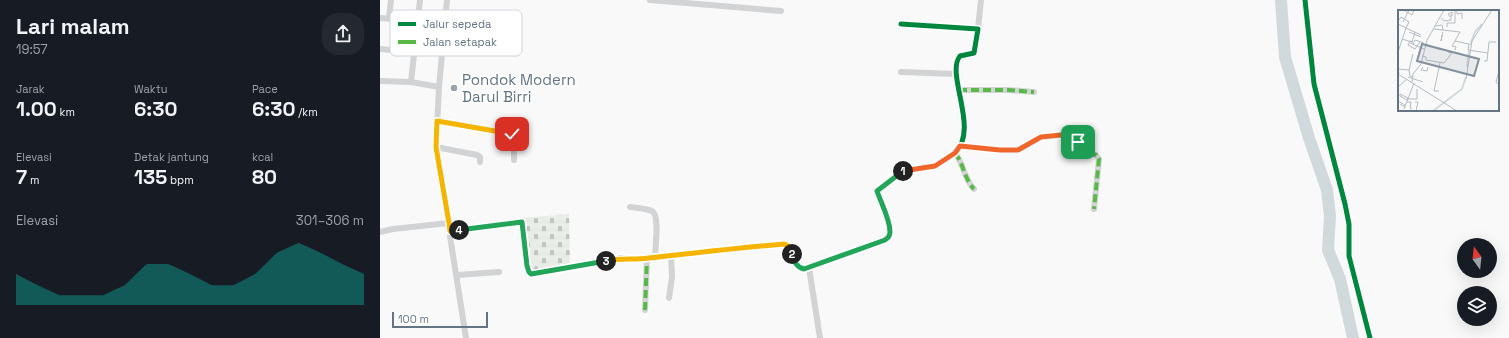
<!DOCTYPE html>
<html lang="id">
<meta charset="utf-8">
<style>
:root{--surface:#171b24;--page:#242831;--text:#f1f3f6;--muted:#9ea1a6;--accent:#0f766e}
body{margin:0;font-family:"Space Grotesk",sans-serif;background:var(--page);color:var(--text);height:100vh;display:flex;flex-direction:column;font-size:15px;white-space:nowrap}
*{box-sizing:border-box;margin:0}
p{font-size:13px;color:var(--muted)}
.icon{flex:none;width:22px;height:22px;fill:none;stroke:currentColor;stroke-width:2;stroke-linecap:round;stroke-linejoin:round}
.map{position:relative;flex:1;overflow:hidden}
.drawer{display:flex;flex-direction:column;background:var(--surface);width:380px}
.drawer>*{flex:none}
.needle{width:26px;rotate:345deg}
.buttons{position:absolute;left:1077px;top:238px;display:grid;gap:8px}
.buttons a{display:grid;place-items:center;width:40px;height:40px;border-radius:50%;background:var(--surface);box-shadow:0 4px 16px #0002;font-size:20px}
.scale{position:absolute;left:12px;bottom:10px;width:96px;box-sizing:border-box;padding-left:4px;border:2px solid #637484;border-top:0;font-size:11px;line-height:14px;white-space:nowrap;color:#637484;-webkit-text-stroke:3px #fff;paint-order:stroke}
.pin{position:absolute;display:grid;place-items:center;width:34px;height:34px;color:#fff;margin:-17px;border-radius:8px;box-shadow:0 2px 6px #0006}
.km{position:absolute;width:20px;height:20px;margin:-10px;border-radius:50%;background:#222;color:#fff;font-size:11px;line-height:20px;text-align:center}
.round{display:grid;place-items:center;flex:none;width:42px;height:42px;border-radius:16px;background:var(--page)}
.summary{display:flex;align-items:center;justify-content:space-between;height:68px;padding:0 16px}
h1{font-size:22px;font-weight:800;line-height:30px}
.stats{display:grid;grid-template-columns:repeat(3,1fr);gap:6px;height:68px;padding:4px 16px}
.stats div{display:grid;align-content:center}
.stats b{font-size:20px;font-weight:800}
.stats small{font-size:11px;font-weight:400}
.stats p{font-size:11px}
.chart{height:112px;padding:8px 16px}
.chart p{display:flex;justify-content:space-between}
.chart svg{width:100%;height:72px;margin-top:4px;fill:var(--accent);opacity:.7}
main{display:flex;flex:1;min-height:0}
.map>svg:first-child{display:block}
</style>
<main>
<section class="drawer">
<div class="summary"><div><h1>Lari malam</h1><p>19:57</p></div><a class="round"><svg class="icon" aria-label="share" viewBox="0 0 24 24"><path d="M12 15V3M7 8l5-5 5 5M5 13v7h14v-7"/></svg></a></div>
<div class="stats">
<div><p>Jarak</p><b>1.00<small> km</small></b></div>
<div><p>Waktu</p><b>6:30</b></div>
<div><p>Pace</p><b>6:30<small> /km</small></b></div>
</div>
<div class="stats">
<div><p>Elevasi</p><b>7<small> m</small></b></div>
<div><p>Detak jantung</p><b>135<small> bpm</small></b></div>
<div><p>kcal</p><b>80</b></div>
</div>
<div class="chart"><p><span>Elevasi</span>301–306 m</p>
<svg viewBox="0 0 160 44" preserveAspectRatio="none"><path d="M0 44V25L10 32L20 38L30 38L40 38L50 32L60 19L70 19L80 25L90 32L100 32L110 25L120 12L130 6L140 12L150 19L160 25V44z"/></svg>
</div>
</section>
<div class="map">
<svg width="1129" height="338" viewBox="0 0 1129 338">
<defs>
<pattern id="cemetery-stones" width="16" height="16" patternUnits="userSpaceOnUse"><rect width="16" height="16" fill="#e8ece7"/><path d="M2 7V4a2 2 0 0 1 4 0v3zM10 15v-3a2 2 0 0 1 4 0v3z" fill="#c0c4c1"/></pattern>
</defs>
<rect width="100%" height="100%" fill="#f9f9f9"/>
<polygon fill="url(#cemetery-stones)" points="189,214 190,267 146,271 141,218"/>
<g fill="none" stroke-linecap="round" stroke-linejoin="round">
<polyline stroke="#d2d9dd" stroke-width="12" points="901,0 905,57 929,138 947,190 950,216 948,250 960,279 973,338"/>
<g stroke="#d1d3d4" stroke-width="6">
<polyline points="67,0 59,87 56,147 86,338"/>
<polyline points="270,0 401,11"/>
<polyline points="925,0 934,84 965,204 969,224 969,256 990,338"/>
<polyline points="0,18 37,21"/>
<polyline points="9,18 11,0"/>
<polyline points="65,24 135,29"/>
<polyline points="598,29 601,0"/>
<polyline points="0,49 33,52"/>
<polyline points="521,72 577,74"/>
<polyline points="0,81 31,82 59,87"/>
<polyline points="31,82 40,0"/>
<polyline points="579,90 628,90 654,92"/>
<polyline points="57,121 131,133 134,136 134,160"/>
<polyline points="580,146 620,150 638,150 661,137 693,134 697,138 701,151 716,155 719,159 714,209"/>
<polyline points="56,147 97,155 100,157 100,162"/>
<path d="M575,153C584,164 584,179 594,189"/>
<path d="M250,207C256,208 265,208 272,211C280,215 275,248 275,257"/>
<path d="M70,231L142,222L148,270L151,274H155L240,258H267L344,249L404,244L410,247C413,256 413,266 424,269L505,240C508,238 510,236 510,232C510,219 501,203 497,191C505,184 514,174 524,170C528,169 534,169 539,168C552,167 565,162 575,153C600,129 565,74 580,56L594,53L598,29L521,24"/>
<polyline points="0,232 13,229 69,223"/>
<polyline points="429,268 440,338"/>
<polyline points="77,275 119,272"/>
<polyline points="289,298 292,277 291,255"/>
<polyline points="265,310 267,258"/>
</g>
<g stroke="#58b947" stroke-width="4" stroke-dasharray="8 4" stroke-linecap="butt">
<polyline points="579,90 628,90 654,92"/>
<polyline points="580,146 620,150 638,150 661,137 693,134 697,138 701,151 716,155 719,159 714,209"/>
<path d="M575,153C584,164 584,179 594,189"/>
<polyline points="265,310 267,258"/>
</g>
<g stroke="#fff" stroke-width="8">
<g id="cycleway">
<polyline points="925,0 934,84 965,204 969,224 969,256 990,338"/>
<path d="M70,231L142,222L148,270L151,274H155L240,258H267L344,249L404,244L410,247C413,256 413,266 424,269L505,240C508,238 510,236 510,232C510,219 501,203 497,191C505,184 514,174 524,170C528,169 534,169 539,168C552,167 565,162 575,153C600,129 565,74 580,56L594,53L598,29L521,24"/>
</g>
</g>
<use href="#cycleway" stroke="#00873e" stroke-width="5"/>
</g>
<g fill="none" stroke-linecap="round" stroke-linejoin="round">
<g stroke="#fff" stroke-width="8">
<polyline id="split-1" points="523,171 555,166 575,153 580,146 620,150 638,150 661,137 691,134 695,136 698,142"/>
</g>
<g stroke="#fff" stroke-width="8">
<path id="split-2" d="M412,254C414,261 416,267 424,269L505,240C508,238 510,236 510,232C510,219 501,203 497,191L523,171"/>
</g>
<g stroke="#fff" stroke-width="8">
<path id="split-3" d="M226,261C240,258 254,260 269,258C314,253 359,248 404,244L410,247L412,254"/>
</g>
<g stroke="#fff" stroke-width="8">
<polyline id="split-4" points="79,230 142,222 147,266 149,272 151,274 226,261"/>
</g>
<g stroke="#fff" stroke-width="8">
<polyline id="split-5" points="79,230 70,231 69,223 56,147 57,121 132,134"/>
</g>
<use href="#split-1" stroke="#f0652b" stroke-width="5"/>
<use href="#split-2" stroke="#22a559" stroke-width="5"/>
<use href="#split-3" stroke="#f5b400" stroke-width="5"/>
<use href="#split-4" stroke="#22a559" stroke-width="5"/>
<use href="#split-5" stroke="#f5b400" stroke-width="5"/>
</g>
<circle fill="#98a3ad" stroke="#fff" stroke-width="1.5" cx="74" cy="88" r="4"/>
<g text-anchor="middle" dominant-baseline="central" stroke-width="4" stroke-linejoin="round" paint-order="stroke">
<g font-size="15" fill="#637484" stroke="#fff" text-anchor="start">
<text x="82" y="79">Pondok Modern<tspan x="82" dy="17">Darul Birri</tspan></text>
</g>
</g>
<g transform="translate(1018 10)">
<rect width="101" height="101" fill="#f9f9f9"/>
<path fill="none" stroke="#d2d9dd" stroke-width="2" d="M72,35L77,22L84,14M69,57L71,40M35,101L64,79L68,67"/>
<path fill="none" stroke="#b4bcc3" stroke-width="1" d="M59,0V4L64,3V9M7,1L14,5L16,0M52,7L50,4L54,2V6M43,8L46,11L53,10V4M5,12L11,0M0,14L8,18L11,12L3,7L1,10M37,16L44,15L45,20M49,17V13H57V0M36,19L62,22L54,36L58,37L57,40M11,22L23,27M44,25L43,31L45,22M4,29L14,32L17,22M57,31L71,34L70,40L90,43M15,32L12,31L10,35L17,39L22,32M12,33L26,39M15,34L17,30L26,33M27,34L44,40M0,42L8,18L23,25M15,44L11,60L12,66L15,67M24,46L28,47V50L46,53L54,43L50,42M86,51H89L91,32H98M25,57L23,60L29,61L30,57M101,61L98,72L101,75M0,64L59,101M1,64L0,59L11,60M10,67L25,72M68,69L74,31L94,0M14,72L15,64L23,54L29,30L46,0M0,77L9,69M41,81H36L42,53M2,84L10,88L9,90L2,86ZM10,89H19V79M0,91L7,95V97L2,94M9,92H13L12,98L14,99M17,92H20L18,101M6,99L16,73"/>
<path fill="#83909d" fill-opacity="0.15" stroke="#83909d" stroke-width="2" d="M24,34L81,49L76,66L19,51Z"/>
<rect width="101" height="101" fill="none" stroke="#637484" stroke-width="2"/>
</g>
<rect x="10" y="10" width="132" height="46" rx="6" fill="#fff" stroke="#d0d5da" stroke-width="1"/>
<rect x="18" y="22" width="18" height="4" fill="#00873e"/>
<rect x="18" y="40" width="18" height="4" fill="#58b947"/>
<g font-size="11" fill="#637484">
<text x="43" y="28">Jalur sepeda</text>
<text x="43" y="46">Jalan setapak</text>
</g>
</svg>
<div class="buttons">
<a><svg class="needle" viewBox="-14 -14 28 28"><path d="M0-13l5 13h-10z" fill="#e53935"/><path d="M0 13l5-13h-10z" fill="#9ea1a6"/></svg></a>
<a><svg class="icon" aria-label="layers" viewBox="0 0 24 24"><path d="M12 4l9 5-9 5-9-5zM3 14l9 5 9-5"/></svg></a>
</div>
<div class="scale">100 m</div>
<div class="pin" style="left:698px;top:142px;background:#1e9e55"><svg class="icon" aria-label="arrive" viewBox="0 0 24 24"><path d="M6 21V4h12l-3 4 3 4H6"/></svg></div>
<div class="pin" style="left:132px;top:134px;background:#d93025"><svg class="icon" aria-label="check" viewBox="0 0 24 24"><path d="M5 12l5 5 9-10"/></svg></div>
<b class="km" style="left:523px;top:171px">1</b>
<b class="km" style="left:412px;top:254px">2</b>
<b class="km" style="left:226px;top:261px">3</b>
<b class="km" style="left:79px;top:230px">4</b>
</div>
</main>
